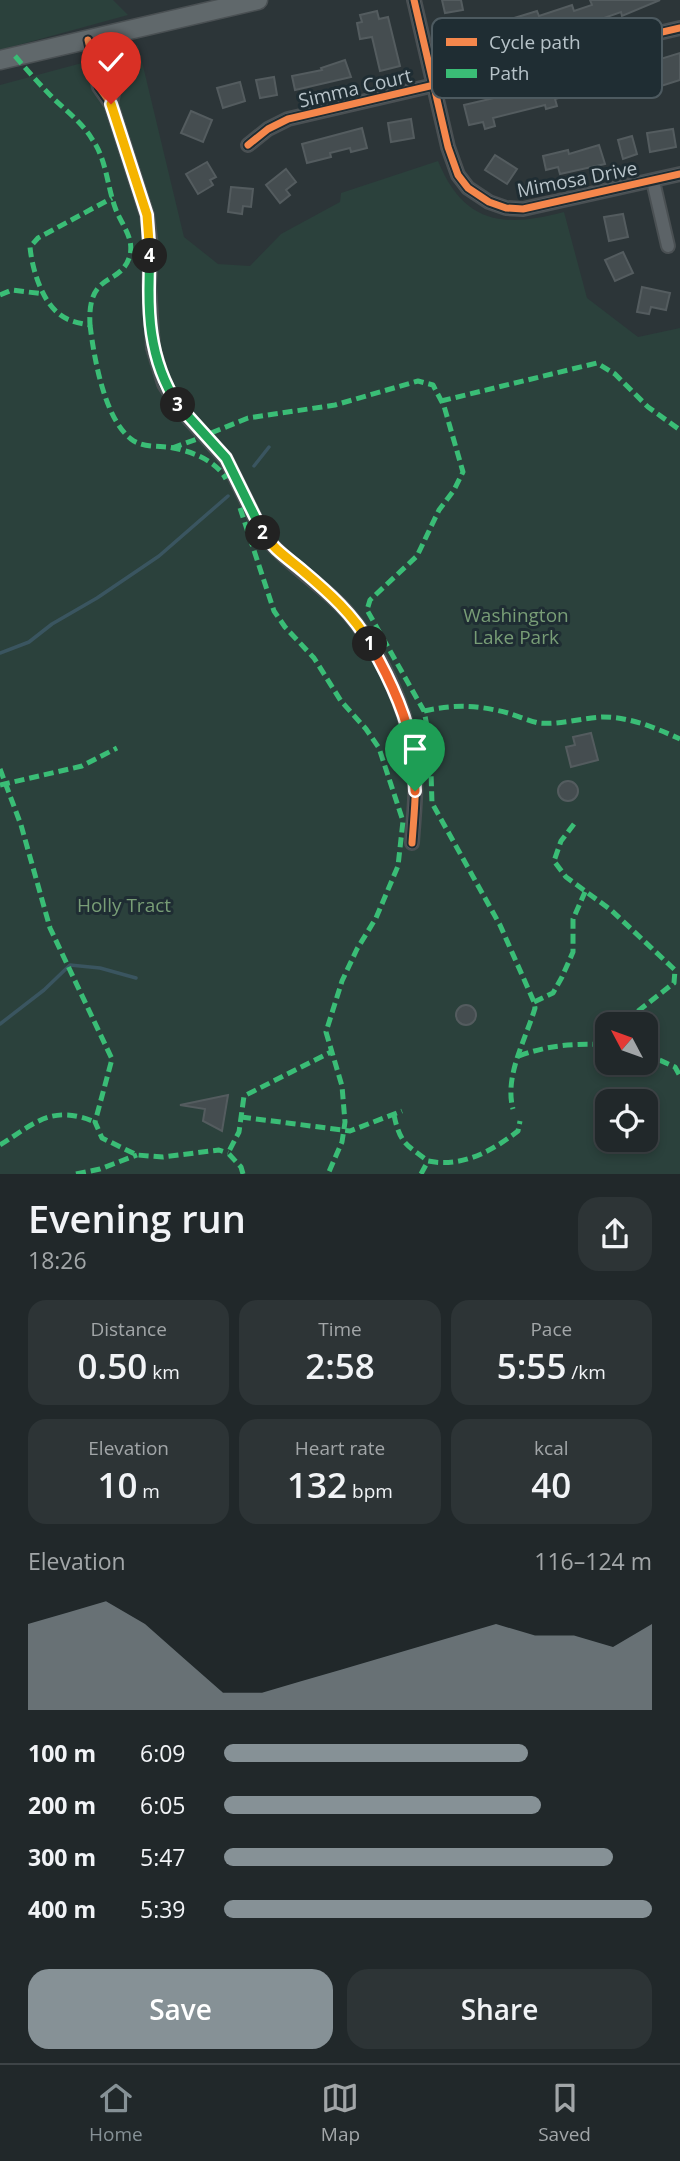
<!DOCTYPE html>
<meta charset="utf-8">
<style>
:root{--surface:#21282a;--page:#2d3436;--text:#f1f3f6;--muted:#a2a6a8;--line:#3e4447;--accent:#869196}
body{margin:0;font-family:"Open Sans",sans-serif;background:var(--page);color:var(--text);height:100vh;display:flex;flex-direction:column;font-size:26px;white-space:nowrap}
*{box-sizing:border-box;margin:0}
p{font-size:23px;color:var(--muted)}
.icon{flex:none;width:38px;height:38px;fill:none;stroke:currentColor;stroke-width:2;stroke-linecap:round;stroke-linejoin:round}
.map{position:relative;height:1174px;overflow:hidden}
.side{display:flex;flex-direction:column;background:var(--surface);flex:1}
.side>*{flex:none}
.needle{width:46px;rotate:311deg}
.tools{position:absolute;left:595px;top:1012px;display:grid;gap:14px}
.tools a{display:grid;place-items:center;width:63px;height:63px;border-radius:14px;background:var(--surface);box-shadow:0 4px 10px #0003,0 0 0 2px var(--line);font-size:35px}
.pin{position:absolute;display:grid;place-items:center;width:60px;height:60px;color:#fff;margin:-72px -30px;border-radius:50% 50% 50% 0;rotate:-45deg;box-shadow:0 0 7px #0007}
.pin .icon{rotate:45deg}
.km{position:absolute;width:35px;height:35px;margin:-18px;border-radius:50%;background:#222;color:#fff;font-size:19px;line-height:35px;text-align:center}
.round{display:grid;place-items:center;flex:none;width:74px;height:74px;border-radius:21px;background:var(--page)}
.head{display:flex;align-items:center;justify-content:space-between;height:119px;padding:0 28px}
h1{font-size:38px;font-weight:600;line-height:52px}
.figures{display:grid;grid-template-columns:repeat(3,1fr);gap:10px;height:119px;padding:7px 28px}
.figures div{display:grid;align-content:center;border-radius:18px;background:var(--page);text-align:center}
.figures b{font-size:35px;font-weight:600}
.figures small{font-size:19px;font-weight:400}
.figures p{font-size:19px}
.chart{height:196px;padding:14px 28px}
.chart p{display:flex;justify-content:space-between}
.chart svg{width:100%;height:126px;margin-top:7px;fill:var(--accent);opacity:.7}
.button{display:flex;gap:14px;margin-top:auto;padding:14px 28px}
.button a{flex:1;height:80px;border-radius:21px;background:var(--accent);color:#fff;font-size:28px;font-weight:600;line-height:80px;text-align:center}
.button a+a{background:var(--page);color:var(--text)}
ul{padding:0 28px;list-style:none;font-size:23px}
li{display:grid;grid-template-columns:112px 84px 1fr;align-items:center;height:52px}
li i{height:18px;border-radius:9px;background:var(--accent)}
.dock{display:flex;justify-content:space-around;align-items:center;height:98px;border-top:2px solid var(--line);background:var(--surface);font-size:19px;color:var(--muted)}
.dock a{display:grid;justify-items:center;gap:4px}
.dock .current{color:var(--accent)}
.map>svg:first-child{display:block}
</style>
<div class="map">
<svg width="680" height="1174" viewBox="0 0 680 1174">
<rect width="100%" height="100%" fill="#2c3538"/>
<g fill="#2b413c" fill-rule="evenodd">
<polygon points="0,0 113,0 128,15 0,50"/>
<path d="M138,45L184,237L218,264L250,266L281,234L340,202L341,193L438,161C464,224 503,228 564,212L587,298L638,337L680,328V1174H0V85L123,52ZM607,1024H646V1062H607ZM607,1101H646V1139H607Z"/>
</g>
<g fill="none" stroke-linecap="round" stroke-linejoin="round">
<g stroke="#3a5560" stroke-width="3.5">
<polyline points="254,466 269,447"/>
<polyline points="0,653 29,642 52,624 97,598 159,556 228,496"/>
<polyline points="0,1024 44,990 70,965 100,968 136,978"/>
</g>
</g>
<g fill="#454d50" stroke="#545c5f" stroke-width="2">
<polygon points="442,0 461,0 463,10 445,13"/>
<polygon points="590,0 660,0 622,16 621,12 587,24 586,21 517,41 511,19 537,11 539,16 572,5 574,11 592,5"/>
<polygon points="377,11 379,19 388,17 400,66 380,71 372,37 360,39 357,23 362,22 360,15"/>
<polygon points="680,53 680,80 661,86 659,79 647,83 645,77 626,82 627,86 577,97 573,79 628,66 628,69"/>
<polygon points="345,60 351,77 295,90 292,76 322,70 321,68"/>
<polygon points="274,77 277,95 260,98 256,80"/>
<polygon points="240,82 245,101 223,108 217,88"/>
<polygon points="558,82 562,97 555,99 557,106 546,109 545,105 493,118 495,126 485,129 483,122 469,125 464,105 528,90 528,92"/>
<polygon points="191,111 212,120 203,142 181,133"/>
<polygon points="411,119 414,138 391,142 388,123"/>
<polygon points="362,128 367,148 351,152 350,148 330,153 331,157 307,163 302,144"/>
<polygon points="673,129 676,147 650,152 647,133"/>
<polygon points="632,136 637,154 623,159 618,140"/>
<polygon points="599,145 605,164 560,174 558,167 546,170 543,156 568,150 569,154"/>
<polygon points="495,155 517,169 507,184 485,170"/>
<polygon points="207,162 216,177 210,180 213,185 198,194 186,174"/>
<polygon points="286,169 296,182 286,190 290,195 280,203 266,185"/>
<polygon points="231,187 253,189 251,207 243,206 242,214 228,212"/>
<polygon points="623,214 628,237 609,241 604,217"/>
<polygon points="623,252 633,273 615,281 605,260"/>
<polygon points="642,287 670,293 666,310 651,307 649,314 637,312"/>
<polygon points="591,733 598,760 571,767 566,747 575,745 573,737"/>
<circle cx="568" cy="791" r="10"/>
<circle cx="466" cy="1015" r="10"/>
<polygon points="228,1095 222,1131 203,1121 205,1109 180,1105"/>
</g>
<g fill="none" stroke-linecap="round" stroke-linejoin="round">
<g stroke="#4a5053" stroke-width="16">
<g id="street">
<polyline points="414,0 448,147 458,175 468,188 489,202 506,208 523,209 680,174"/>
<polyline points="104,36 115,83 111,104"/>
<path d="M88,40L99,87L111,104L147,215L151,246L149,285L153,348L164,384L181,410L226,459L264,536C288,565 322,584 347,612C379,648 405,705 413,752C418,782 414,813 412,843"/>
<polyline points="248,145 268,129 288,119 680,28"/>
<polyline points="653,181 668,246"/>
</g>
</g>
<g stroke="#4a5053" stroke-width="21">
<polyline id="secondary" points="0,60 258,0"/>
</g>
<use href="#street" stroke="#5c6367" stroke-width="12"/>
<use href="#secondary" stroke="#60686b" stroke-width="18"/>
<g stroke="#3abd76" stroke-width="5" stroke-dasharray="10 5" stroke-linecap="butt">
<path d="M15,56C28,71 41,86 55,100C68,112 83,124 92,139C107,160 107,187 116,210C122,225 134,238 130,255C121,288 87,269 90,325C78,323 67,321 58,313C41,299 32,268 30,247L38,238L112,198"/>
<polyline points="0,295 12,290 44,294"/>
<path d="M90,325C94,357 104,418 131,439C141,447 155,446 167,447C189,450 216,460 226,479"/>
<polyline points="441,401 597,363 615,374 648,407 680,430"/>
<path d="M211,433L248,418L335,405L418,381L433,385L444,406L463,472L454,490L439,510L417,556L370,600L367,610L424,711L430,741L432,803L500,925L534,1002L535,1008C526,1039 504,1076 513,1109"/>
<polyline points="172,448 197,439"/>
<polyline points="240,508 274,611 285,627 314,658 341,701 366,729 379,748 403,821 398,866 376,918 357,949 342,981 326,1032 342,1086 345,1122 342,1142 328,1174"/>
<path d="M424,711C456,704 477,705 508,713C518,716 529,721 539,723C560,725 582,718 603,717C630,717 656,728 680,739"/>
<polyline points="0,769 21,825 50,928 112,1059 95,1122 102,1138 137,1155 163,1157 219,1150 228,1153"/>
<polyline points="0,785 82,766 117,748"/>
<polyline points="574,824 561,841 554,861 566,877 611,910 675,970 674,983 633,1015 626,1024"/>
<polyline points="534,1002 553,993 562,977 573,952 573,919 585,892"/>
<polyline points="646,1054 675,1067 680,1076"/>
<path d="M519,1056C548,1045 576,1043 607,1045"/>
<path d="M394,1115C400,1144 407,1145 428,1161"/>
<polyline points="241,1117 350,1131 402,1111"/>
<path d="M0,1145C35,1123 52,1104 95,1122"/>
<polyline points="76,1174 100,1169 137,1155"/>
<polyline points="243,1174 241,1167 228,1153 239,1132 244,1096 331,1052"/>
<path d="M421,1174L428,1161C462,1168 492,1151 518,1131L520,1121"/>
</g>
<g stroke="#1f2d33" stroke-width="11">
<g id="cycleway">
<polyline points="414,0 448,147 458,175 468,188 489,202 506,208 523,209 680,174"/>
<path d="M88,40L99,87L111,104L147,215L151,246L149,285L153,348L164,384L181,410L226,459L264,536C288,565 322,584 347,612C379,648 405,705 413,752C418,782 414,813 412,843"/>
<polyline points="248,145 268,129 288,119 680,28"/>
</g>
</g>
<use href="#cycleway" stroke="#f5874c" stroke-width="7"/>
</g>
<g fill="none" stroke-linecap="round" stroke-linejoin="round">
<g stroke="#fff" stroke-width="14">
<path id="split-1" d="M370,644C389,677 407,715 413,752C415,765 414,778 415,791"/>
</g>
<g stroke="#fff" stroke-width="14">
<path id="split-2" d="M263,533C273,549 289,559 303,571C328,592 354,615 370,644"/>
</g>
<g stroke="#fff" stroke-width="14">
<polyline id="split-3" points="178,405 226,458 263,533"/>
</g>
<g stroke="#fff" stroke-width="14">
<path id="split-4" d="M150,256C147,310 148,359 178,405"/>
</g>
<g stroke="#fff" stroke-width="14">
<polyline id="split-5" points="111,104 147,215 150,256"/>
</g>
<use href="#split-1" stroke="#f0652b" stroke-width="9"/>
<use href="#split-2" stroke="#f5b400" stroke-width="9"/>
<use href="#split-3" stroke="#22a559" stroke-width="9"/>
<use href="#split-4" stroke="#22a559" stroke-width="9"/>
<use href="#split-5" stroke="#f5b400" stroke-width="9"/>
</g>
<g text-anchor="middle" dominant-baseline="central" stroke-width="6" stroke-linejoin="round" paint-order="stroke">
<g font-size="19" fill="#b7c3c9" stroke="#1f2d33">
<text transform="translate(355 88) rotate(-13)">Simma Court</text>
<text transform="translate(577 179) rotate(-11)">Mimosa Drive</text>
</g>
<g font-size="19" fill="#789d76" stroke="#1f2d33">
<text x="516" y="615">Washington<tspan x="516" dy="22">Lake Park</tspan></text>
<text x="124" y="905">Holly Tract</text>
</g>
</g>
<rect x="432" y="18" width="230" height="80" rx="10" fill="#1f2d33" stroke="#4d5a60" stroke-width="2"/>
<rect x="446" y="38" width="31" height="8" fill="#f5874c"/>
<rect x="446" y="69" width="31" height="9" fill="#3abd76"/>
<g font-size="19" fill="#b7c3c9">
<text x="489" y="49">Cycle path</text>
<text x="489" y="80">Path</text>
</g>
</svg>
<div class="tools">
<a><svg class="needle" viewBox="-14 -14 28 28"><path d="M0-13l5 13h-10z" fill="#e53935"/><path d="M0 13l5-13h-10z" fill="#a2a6a8"/></svg></a>
<a><svg class="icon" aria-label="locate" viewBox="0 0 24 24"><circle cx="12" cy="12" r="6"/><path d="M12 2v4M12 18v4M2 12h4M18 12h4"/></svg></a>
</div>
<div class="pin" style="left:415px;top:791px;background:#1e9e55"><svg class="icon" aria-label="arrive" viewBox="0 0 24 24"><path d="M6 21V4h12l-3 4 3 4H6"/></svg></div>
<div class="pin" style="left:111px;top:104px;background:#d93025"><svg class="icon" aria-label="check" viewBox="0 0 24 24"><path d="M5 12l5 5 9-10"/></svg></div>
<b class="km" style="left:370px;top:644px">1</b>
<b class="km" style="left:263px;top:533px">2</b>
<b class="km" style="left:178px;top:405px">3</b>
<b class="km" style="left:150px;top:256px">4</b>
</div>
<section class="side">
<div class="head"><div><h1>Evening run</h1><p>18:26</p></div><a class="round"><svg class="icon" aria-label="share" viewBox="0 0 24 24"><path d="M12 15V3M7 8l5-5 5 5M5 13v7h14v-7"/></svg></a></div>
<div class="figures">
<div><p>Distance</p><b>0.50<small> km</small></b></div>
<div><p>Time</p><b>2:58</b></div>
<div><p>Pace</p><b>5:55<small> /km</small></b></div>
</div>
<div class="figures">
<div><p>Elevation</p><b>10<small> m</small></b></div>
<div><p>Heart rate</p><b>132<small> bpm</small></b></div>
<div><p>kcal</p><b>40</b></div>
</div>
<div class="chart"><p><span>Elevation</span>116–124 m</p>
<svg viewBox="0 0 160 44" preserveAspectRatio="none"><path d="M0 44V14L10 10L20 6L30 14L40 26L50 38L60 38L70 34L80 30L90 26L100 22L110 18L120 14L130 18L140 18L150 22L160 14V44z"/></svg>
</div>
<ul>
<li><b>100 m</b>6:09<i style="width:71%"></i></li>
<li><b>200 m</b>6:05<i style="width:74%"></i></li>
<li><b>300 m</b>5:47<i style="width:91%"></i></li>
<li><b>400 m</b>5:39<i style="width:100%"></i></li>
</ul>
<div class="button"><a>Save</a><a>Share</a></div>
</section>
<nav class="dock">
<a class="current"><svg class="icon" aria-label="home" viewBox="0 0 24 24"><path d="M3 11l9-7 9 7M6 9v11h12V9"/></svg>Home</a>
<a><svg class="icon" aria-label="map" viewBox="0 0 24 24"><path d="M3 6l6-2 6 2 6-2v14l-6 2-6-2-6 2zM9 4v14M15 6v14"/></svg>Map</a>
<a><svg class="icon" aria-label="saved" viewBox="0 0 24 24"><path d="M7 4h10v16l-5-4-5 4z"/></svg>Saved</a>
</nav>
